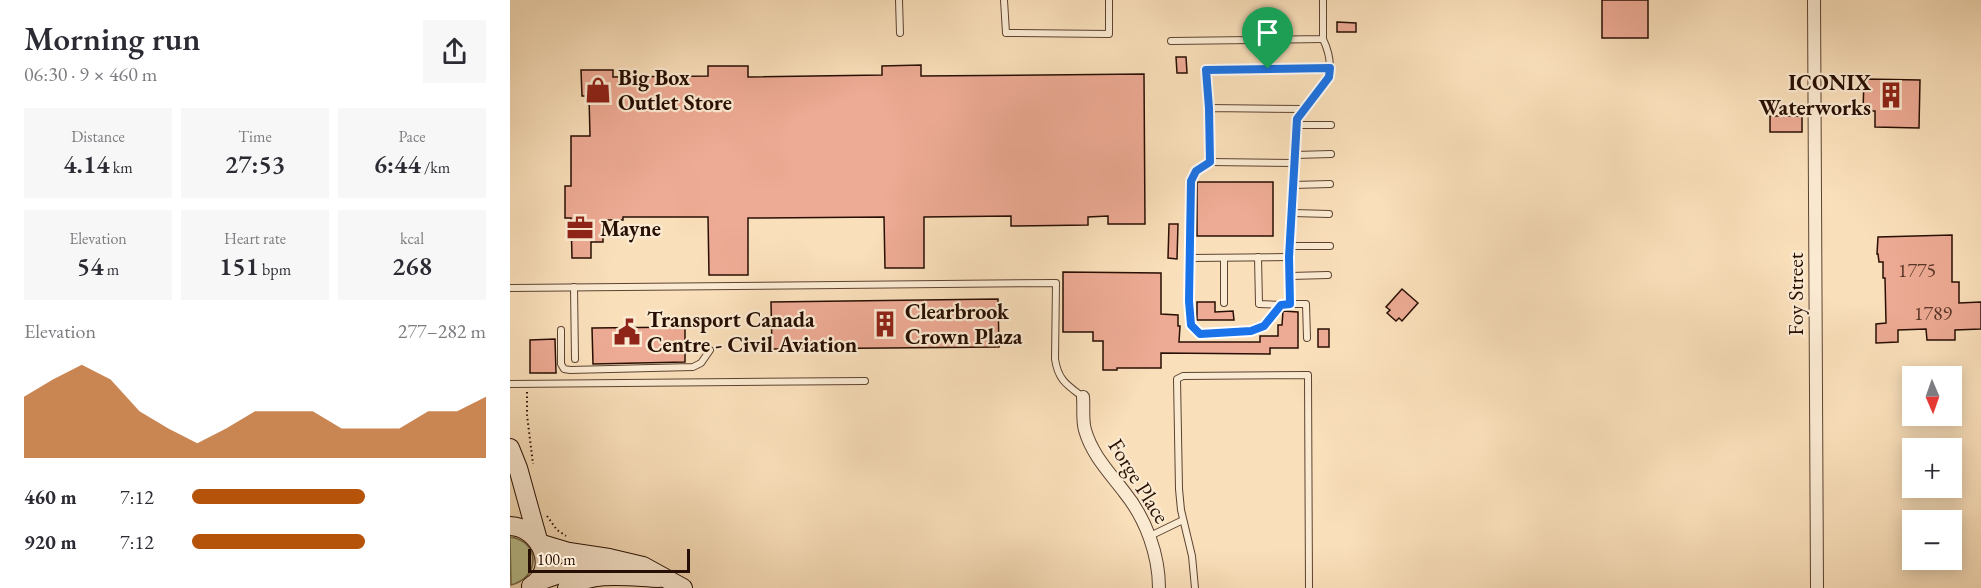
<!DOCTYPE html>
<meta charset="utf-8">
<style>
:root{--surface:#fff;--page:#f7f7f7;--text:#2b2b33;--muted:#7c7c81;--accent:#b45309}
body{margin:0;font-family:"EB Garamond",serif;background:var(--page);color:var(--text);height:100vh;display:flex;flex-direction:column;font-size:22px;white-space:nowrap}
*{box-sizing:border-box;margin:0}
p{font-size:20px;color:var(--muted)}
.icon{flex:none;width:33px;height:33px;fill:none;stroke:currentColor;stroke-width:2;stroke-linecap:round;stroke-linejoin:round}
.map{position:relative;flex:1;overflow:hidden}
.panel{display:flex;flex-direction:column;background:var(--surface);width:510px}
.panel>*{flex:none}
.needle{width:39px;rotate:178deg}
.controls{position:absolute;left:1392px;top:366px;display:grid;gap:12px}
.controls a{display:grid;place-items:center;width:60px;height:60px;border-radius:0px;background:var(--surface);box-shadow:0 3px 15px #0003;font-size:30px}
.scale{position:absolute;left:18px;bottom:15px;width:162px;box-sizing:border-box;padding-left:6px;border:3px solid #280f03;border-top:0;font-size:16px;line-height:21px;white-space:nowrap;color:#280f03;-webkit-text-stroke:4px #fbead2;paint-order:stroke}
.pin{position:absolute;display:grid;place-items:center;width:51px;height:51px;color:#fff;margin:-62px -26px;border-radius:50% 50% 50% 0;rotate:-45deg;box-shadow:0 0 6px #0007}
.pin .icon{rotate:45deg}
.round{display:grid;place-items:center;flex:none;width:63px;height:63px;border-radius:0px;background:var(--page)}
.summary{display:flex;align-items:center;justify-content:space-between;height:102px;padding:0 24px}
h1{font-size:33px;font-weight:600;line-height:45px}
.figures{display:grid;grid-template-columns:repeat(3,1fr);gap:9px;height:102px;padding:6px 24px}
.figures div{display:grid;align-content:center;border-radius:0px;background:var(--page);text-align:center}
.figures b{font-size:26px;font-weight:600}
.figures small{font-size:16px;font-weight:400}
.figures p{font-size:16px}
.chart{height:168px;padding:12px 24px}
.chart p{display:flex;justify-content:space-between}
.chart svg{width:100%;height:108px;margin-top:6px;fill:var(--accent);opacity:.7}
ul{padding:0 24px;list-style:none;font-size:20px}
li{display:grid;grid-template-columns:96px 72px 1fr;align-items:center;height:45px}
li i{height:15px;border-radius:8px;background:var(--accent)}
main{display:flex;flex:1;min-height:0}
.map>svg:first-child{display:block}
</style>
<main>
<section class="panel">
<div class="summary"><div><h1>Morning run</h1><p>06:30 · 9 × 460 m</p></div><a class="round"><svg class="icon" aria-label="share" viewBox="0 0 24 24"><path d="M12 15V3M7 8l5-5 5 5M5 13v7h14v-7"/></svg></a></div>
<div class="figures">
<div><p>Distance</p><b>4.14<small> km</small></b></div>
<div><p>Time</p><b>27:53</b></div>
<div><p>Pace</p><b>6:44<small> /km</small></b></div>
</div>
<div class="figures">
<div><p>Elevation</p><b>54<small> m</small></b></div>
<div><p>Heart rate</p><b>151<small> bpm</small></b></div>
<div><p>kcal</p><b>268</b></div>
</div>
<div class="chart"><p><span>Elevation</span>277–282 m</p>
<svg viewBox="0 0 160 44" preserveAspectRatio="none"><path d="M0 44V19L10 12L20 6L30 12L40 25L50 32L60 38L70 32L80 25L90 25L100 25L110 32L120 32L130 32L140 25L150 25L160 19V44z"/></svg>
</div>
<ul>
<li><b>460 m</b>7:12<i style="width:59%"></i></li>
<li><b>920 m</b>7:12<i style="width:59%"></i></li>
</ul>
</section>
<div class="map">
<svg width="1471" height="588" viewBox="0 0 1471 588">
<rect width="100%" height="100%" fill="#f9dfba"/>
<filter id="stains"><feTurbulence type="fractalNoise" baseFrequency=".00333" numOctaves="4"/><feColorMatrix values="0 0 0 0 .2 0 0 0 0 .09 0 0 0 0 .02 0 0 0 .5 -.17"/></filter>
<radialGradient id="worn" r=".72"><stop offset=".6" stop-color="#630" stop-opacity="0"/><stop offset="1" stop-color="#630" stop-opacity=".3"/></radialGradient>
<path fill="#bbc291" stroke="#72684a" stroke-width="1.5" d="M0,537C30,541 31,577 1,585Z"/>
<g fill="#edaa94" stroke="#280f03" stroke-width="1.5">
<rect x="1092" y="0" width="46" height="38"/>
<polygon points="827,22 846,23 846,32 827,32"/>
<polygon points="666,57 676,57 677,73 667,73"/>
<polygon points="411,65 411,76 634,74 635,224 598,224 598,216 578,217 578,225 501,226 501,216 414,217 414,268 375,268 374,217 238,218 238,275 199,275 198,217 113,217 113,220 93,220 93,242 81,242 81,258 62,258 61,218 55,218 55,186 61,186 61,136 80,136 79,96 72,96 71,70 103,70 103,77 198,76 198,66 238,66 238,77 372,75 372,66"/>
<polygon points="1354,79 1410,80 1409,128 1365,127 1365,111 1353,111"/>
<rect x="1260" y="116" width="32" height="16"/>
<rect x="687" y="182" width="76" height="54"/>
<polygon points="659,224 668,224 667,259 658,258"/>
<polygon points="1442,235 1442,282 1449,282 1449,303 1471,302 1471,329 1445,330 1445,340 1417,340 1416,329 1388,330 1388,342 1366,343 1366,324 1376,323 1375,278 1373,278 1373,262 1369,262 1368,254 1367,254 1368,237"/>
<polygon points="553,272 651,273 651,314 668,315 668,326 670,326 669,342 750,342 750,336 768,336 768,325 772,325 773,311 788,312 788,348 760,348 760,354 651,353 651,368 607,368 607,370 593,370 593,341 583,341 583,332 553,332"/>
<polygon points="892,289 908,303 892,321 889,318 886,321 877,313 880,310 876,307"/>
<polygon points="488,299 489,347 262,349 261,302"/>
<polygon points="687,302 705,302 705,312 723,311 724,320 687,320"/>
<polygon points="175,327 175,362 83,364 82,328"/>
<rect x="808" y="329" width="11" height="18"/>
<polygon points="45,339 46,373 20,373 20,340"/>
</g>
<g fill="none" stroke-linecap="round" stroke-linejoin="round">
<g stroke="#5c4331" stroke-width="8">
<g id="service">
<polyline points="389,0 390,33"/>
<polyline points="494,0 496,33 599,34 599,0"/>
<polyline points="661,41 813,39 813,0"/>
<polyline points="699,108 696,70 820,68"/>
<polyline points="786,125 821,125"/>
<polyline points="785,155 821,154"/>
<polyline points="700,162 785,163"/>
<polyline points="783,185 820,184"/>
<polyline points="783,213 819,214"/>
<polyline points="781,246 820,246"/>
<polyline points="748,257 749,304 771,305"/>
<polyline points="680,258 779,257"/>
<polyline points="780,276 818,275"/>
<polyline points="64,287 65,359"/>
<path d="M0,288L546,283L545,359C548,380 557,385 573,397"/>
<polyline points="714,303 714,258"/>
<polyline points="780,304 771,305 754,326 741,331 699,335 690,334 681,325 679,301 681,181 686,171 700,162 699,108 794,109"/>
<polyline points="51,330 51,364 54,369 60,370 183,367 191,363 200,350"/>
<path d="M797,338L796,304H780L779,257L786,125C787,117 790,114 795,108C817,84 828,71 813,39"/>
<polyline points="0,384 355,381"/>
<polyline points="640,536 673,520"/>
<polyline points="685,588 682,556 671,510 669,489 667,379 673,376 798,375 799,588"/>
</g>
</g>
<g stroke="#5c4331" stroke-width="14">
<g id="minor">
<polyline points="1304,0 1307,588"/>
<path d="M573,397C574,408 572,420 575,430C582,455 600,473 615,493C636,519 649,555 649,588"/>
</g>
</g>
<g stroke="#280f03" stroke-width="20">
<g id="secondary">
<polyline points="0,448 8,468 28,540"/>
<path d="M0,526C30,527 49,569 21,586"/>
<polyline points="29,543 59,552 99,558 133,566 173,588"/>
<path d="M27,582C53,572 75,564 103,569"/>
<path d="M57,588C83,570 120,577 149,578"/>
</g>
</g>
<g stroke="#280f03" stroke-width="2" stroke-dasharray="1.5 3" stroke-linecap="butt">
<polyline points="17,392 17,415 23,464"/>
<polyline points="37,516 47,530 56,536"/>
</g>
<use href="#service" stroke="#fbead2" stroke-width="6"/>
<use href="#minor" stroke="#fbead2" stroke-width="12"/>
<use href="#secondary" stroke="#fbead2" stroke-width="18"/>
</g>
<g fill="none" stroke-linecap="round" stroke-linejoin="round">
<g stroke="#fff" stroke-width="12">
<polygon id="route" points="820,68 819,77 787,119 779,257 780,304 771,305 754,326 741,331 690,334 681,325 679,301 681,181 686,171 700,162 699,108 696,70"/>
</g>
<use href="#route" stroke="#1a73e8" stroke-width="8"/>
</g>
<defs>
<g id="shop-bare" transform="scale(2.07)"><path d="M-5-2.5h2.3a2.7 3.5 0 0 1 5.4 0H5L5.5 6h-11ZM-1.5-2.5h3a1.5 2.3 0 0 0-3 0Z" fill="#8f2418" stroke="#fbead2" stroke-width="2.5" paint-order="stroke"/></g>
<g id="building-bare" transform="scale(2.07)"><path d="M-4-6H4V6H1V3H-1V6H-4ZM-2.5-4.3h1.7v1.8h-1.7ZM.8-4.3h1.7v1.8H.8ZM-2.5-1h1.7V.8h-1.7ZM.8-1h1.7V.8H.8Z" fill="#8f2418" stroke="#fbead2" stroke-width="2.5" paint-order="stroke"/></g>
<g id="office-bare" transform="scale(2.07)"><path d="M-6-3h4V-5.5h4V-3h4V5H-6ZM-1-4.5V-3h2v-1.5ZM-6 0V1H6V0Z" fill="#8f2418" stroke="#fbead2" stroke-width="2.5" paint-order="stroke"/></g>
<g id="civic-bare" transform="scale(2.07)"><path d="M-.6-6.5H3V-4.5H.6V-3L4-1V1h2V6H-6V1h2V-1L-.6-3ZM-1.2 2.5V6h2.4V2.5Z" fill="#8f2418" stroke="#fbead2" stroke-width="2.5" paint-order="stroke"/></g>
</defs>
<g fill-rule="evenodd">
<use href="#shop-bare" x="88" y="90"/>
<use href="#building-bare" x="1381" y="95"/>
<use href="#office-bare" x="70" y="228"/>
<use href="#building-bare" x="375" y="324"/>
<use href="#civic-bare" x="117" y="332"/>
</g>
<g text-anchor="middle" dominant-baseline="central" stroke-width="4.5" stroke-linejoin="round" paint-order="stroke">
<g font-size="20" fill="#593627">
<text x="1407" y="270">1775</text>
<text x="1423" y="313">1789</text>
</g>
<g font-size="22" font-weight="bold" fill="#280f03" stroke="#fbead2" text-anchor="start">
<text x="108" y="77">Big Box<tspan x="108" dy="25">Outlet Store</tspan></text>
<text x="1361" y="82" text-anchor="end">ICONIX<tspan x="1361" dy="25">Waterworks</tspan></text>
<text x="90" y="228">Mayne</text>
<text x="395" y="311">Clearbrook<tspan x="395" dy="25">Crown Plaza</tspan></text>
<text x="137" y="319">Transport Canada<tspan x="137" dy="25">Centre - Civil Aviation</tspan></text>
</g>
<g font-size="22" fill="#280f03" stroke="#fbead2">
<text transform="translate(1285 294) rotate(-90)">Foy Street</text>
<text transform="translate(629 481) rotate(58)">Forge Place</text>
</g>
</g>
<rect width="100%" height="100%" filter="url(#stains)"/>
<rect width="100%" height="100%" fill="url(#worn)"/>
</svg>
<div class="controls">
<a><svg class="needle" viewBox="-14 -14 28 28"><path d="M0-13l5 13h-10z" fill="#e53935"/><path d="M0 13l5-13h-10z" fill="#7c7c81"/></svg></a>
<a>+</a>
<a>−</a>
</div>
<div class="scale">100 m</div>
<div class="pin" style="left:758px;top:69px;background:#1e9e55"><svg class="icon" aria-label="arrive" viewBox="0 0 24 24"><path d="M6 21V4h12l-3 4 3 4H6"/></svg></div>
</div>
</main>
